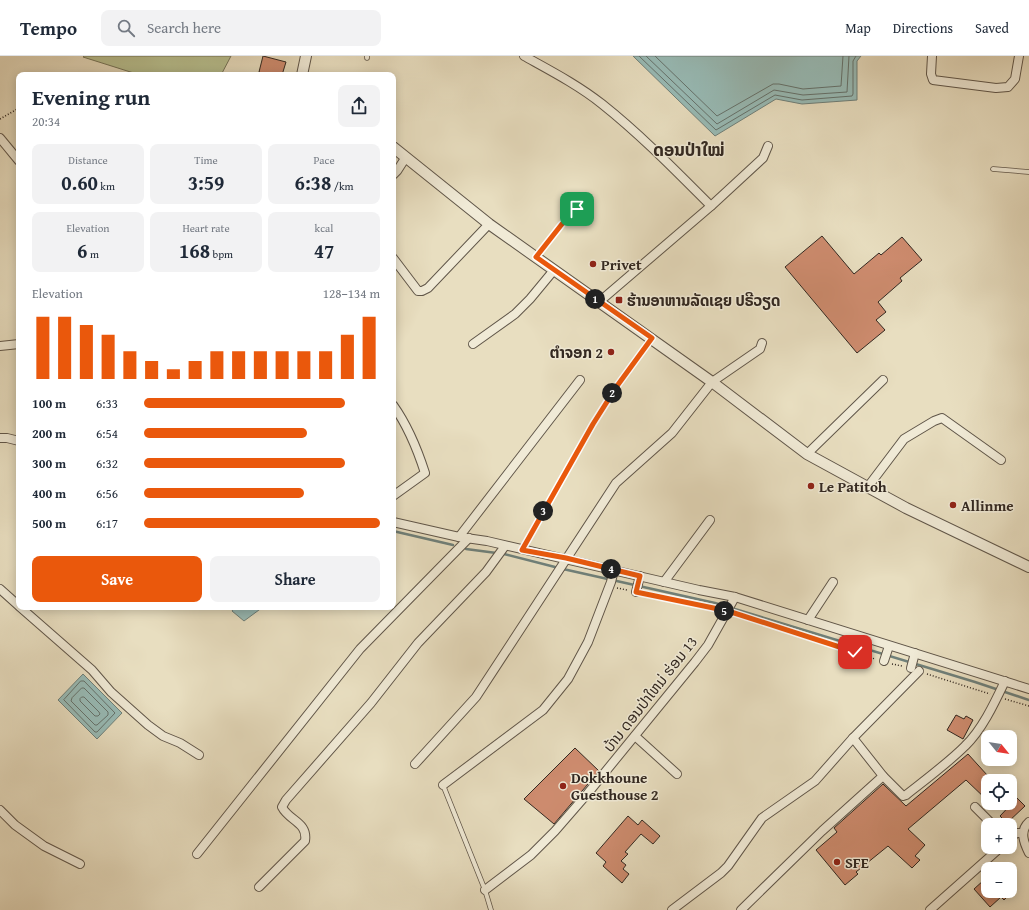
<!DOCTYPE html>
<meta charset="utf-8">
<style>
:root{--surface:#fff;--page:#f2f2f3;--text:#1f2937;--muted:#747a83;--line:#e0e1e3;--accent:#ea580c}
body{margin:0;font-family:"Gentium Book Plus","Noto Sans Lao",serif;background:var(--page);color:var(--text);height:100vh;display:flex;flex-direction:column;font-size:15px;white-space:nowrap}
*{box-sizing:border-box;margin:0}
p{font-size:13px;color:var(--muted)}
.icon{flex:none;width:22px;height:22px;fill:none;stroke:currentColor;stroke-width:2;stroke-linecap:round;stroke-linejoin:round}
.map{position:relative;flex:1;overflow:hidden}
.sheet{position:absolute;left:16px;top:16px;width:380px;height:538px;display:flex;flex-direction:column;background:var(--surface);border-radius:8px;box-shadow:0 2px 10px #0003}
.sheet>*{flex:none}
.needle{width:26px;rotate:120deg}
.fabs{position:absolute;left:981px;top:674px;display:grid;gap:8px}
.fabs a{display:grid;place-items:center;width:36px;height:36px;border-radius:8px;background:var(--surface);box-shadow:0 2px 10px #0003;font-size:20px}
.pin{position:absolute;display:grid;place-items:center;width:34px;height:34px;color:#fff;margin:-17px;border-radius:8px;box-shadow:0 2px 6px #0006}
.km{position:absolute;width:20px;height:20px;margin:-10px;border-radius:50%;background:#222;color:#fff;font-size:11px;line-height:20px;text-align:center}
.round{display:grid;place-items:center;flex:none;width:42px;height:42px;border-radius:8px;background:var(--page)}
.head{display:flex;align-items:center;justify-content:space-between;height:68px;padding:0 16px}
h1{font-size:22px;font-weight:700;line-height:30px}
.stats{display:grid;grid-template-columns:repeat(3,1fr);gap:6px;height:68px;padding:4px 16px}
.stats div{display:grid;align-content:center;border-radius:8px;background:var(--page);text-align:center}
.stats b{font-size:20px;font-weight:700}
.stats small{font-size:11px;font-weight:400}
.stats p{font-size:11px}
.chart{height:112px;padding:8px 16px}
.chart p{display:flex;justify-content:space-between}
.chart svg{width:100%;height:72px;margin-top:4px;stroke:var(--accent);stroke-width:6}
.button{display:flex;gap:8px;margin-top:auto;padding:8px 16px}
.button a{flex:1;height:46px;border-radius:8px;background:var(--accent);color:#fff;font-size:16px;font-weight:700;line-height:46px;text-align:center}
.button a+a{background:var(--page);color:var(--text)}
ul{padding:0 16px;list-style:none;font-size:13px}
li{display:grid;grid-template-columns:64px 48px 1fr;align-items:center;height:30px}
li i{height:10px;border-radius:5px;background:var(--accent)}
header{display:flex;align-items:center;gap:24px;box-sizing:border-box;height:56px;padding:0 20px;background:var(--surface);border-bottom:1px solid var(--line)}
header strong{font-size:19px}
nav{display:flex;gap:22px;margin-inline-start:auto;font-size:14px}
.search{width:280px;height:36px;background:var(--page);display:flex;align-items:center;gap:10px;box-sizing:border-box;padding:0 14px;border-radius:8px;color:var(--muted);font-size:15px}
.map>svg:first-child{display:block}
</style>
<header>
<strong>Tempo</strong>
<div class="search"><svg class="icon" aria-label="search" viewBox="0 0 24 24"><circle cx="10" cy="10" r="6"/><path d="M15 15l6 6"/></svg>Search here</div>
<nav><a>Map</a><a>Directions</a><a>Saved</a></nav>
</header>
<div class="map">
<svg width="1029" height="854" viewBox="0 0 1029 854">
<rect width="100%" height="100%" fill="#e8dec0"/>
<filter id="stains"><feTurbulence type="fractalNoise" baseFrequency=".005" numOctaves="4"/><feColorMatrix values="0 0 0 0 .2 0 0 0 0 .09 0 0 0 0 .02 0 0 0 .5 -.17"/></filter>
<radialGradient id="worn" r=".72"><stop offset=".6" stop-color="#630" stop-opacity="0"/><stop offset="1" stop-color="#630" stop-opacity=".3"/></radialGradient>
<polygon fill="#b8c191" stroke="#757459" points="84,0 231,0 221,19 140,19 83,1"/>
<g fill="#98bbb6" stroke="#6f807a">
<polygon points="633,0 861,0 857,5 857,44 802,48 776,43 715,80"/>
<polygon points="235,551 263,551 244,565 232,555"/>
<polygon points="83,618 122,657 97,683 58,644"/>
</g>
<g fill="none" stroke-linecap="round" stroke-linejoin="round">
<g stroke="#65726c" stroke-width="1">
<polyline points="639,0 716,74 775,39 802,44 852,40 853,38 853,5 856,0"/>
<polyline points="646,0 717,68 774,34 803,39 847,36 849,0"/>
<polyline points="655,0 717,60 773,28 779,28 803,33 841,30 843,0"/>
<polygon points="81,625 84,625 115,657 97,676 95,676 64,644"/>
<polygon points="82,632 84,632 108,656 108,659 97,669 95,669 71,645 72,642"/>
<polygon points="82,641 84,641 99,656 100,658 98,660 95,660 80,645 80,643"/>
</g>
<g stroke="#6f807a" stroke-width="2.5">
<polyline points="393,475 453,489"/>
<polyline points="466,493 504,498 555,511"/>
<polyline points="563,513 715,547 975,626 1029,644"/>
</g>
</g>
<g fill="#ce8c6f" stroke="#322821">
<polygon points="263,0 286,6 282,19 267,19 259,16"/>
<polygon points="822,180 854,218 879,197 881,199 902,181 922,204 900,222 902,225 878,246 886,256 876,264 885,274 857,297 785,211"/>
<polygon points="956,659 964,663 966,660 973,664 963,683 947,674"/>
<polygon points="575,692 599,715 554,768 524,743"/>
<polygon points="968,698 988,720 988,745 966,724 908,773 925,789 915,800 920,804 912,812 888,790 856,816 858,818 845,829 816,794 837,776 834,772 883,728 906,750"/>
<polygon points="1017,742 1025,750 1007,767 1000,760"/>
<polygon points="628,760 638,769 642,764 660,780 653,788 641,778 625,796 628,798 621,805 626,809 623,813 629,818 622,827 603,810 606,806 596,797"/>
<polygon points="984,824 988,828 988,835 1013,835 1004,844 1001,841 990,851 974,833"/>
</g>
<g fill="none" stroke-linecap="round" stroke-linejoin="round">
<g stroke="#605649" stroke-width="5.5">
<g id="service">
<polyline points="367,0 367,2"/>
<polyline points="993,113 1029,116"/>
<polyline points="536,200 562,168 577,153"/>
<polyline points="443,729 485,834 491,854"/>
</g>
</g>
<g stroke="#605649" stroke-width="10">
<g id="minor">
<path d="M524,0C551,15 578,29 602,48C641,79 676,115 711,150"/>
<polyline points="932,0 931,18 933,24 996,32 1008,31 1015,23 1019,0"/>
<polyline points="0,82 19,105"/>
<polyline points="393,119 397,115 406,101"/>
<polyline points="393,202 418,235 422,235 428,232 489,168"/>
<polyline points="599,246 711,150 763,102 768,90"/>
<polyline points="473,288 515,258 530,243 554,214"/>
<polyline points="0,290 19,288"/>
<path d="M393,349C408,370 417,392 425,417L393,440"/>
<polyline points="0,382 7,382 19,385"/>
<polyline points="807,398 883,324"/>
<polyline points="867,432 904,383 934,365 942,362 1001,404"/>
<polyline points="393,466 459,481 487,485 699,534 735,541 1029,633"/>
<polyline points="459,481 580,324"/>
<polyline points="664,526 710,464"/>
<polyline points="0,533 19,550"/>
<polyline points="636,536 640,520"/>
<polyline points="20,551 92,614 111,636 148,669 163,680 180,687 199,699"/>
<polyline points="808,564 833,526"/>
<polyline points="884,605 889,590"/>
<polyline points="911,612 915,597"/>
<polyline points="635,680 677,718"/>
<path d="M853,682L883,720L903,740L906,739C925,724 948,707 965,690C982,674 995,646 1005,625"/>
<polyline points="415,708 476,641 616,427 672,377 712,326 760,293 762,287"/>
<polyline points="443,729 543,654 568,623 588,586 611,526 614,514"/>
<polyline points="975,751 993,769"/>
<polyline points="0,754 15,769 44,790 80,808"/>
<path d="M1029,766C1019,775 1024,787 1029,797"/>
<polyline points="1010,783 1016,777 1023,777"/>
<polyline points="197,798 360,593 469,482"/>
<path d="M259,831L305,785C308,766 289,765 282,751L286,744L371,647L418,587L486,516L505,490"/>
<polyline points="485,834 531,799 555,775 588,737 695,606 708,589 735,541"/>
<polyline points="672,854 721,817 728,810 762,762 815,725 853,682 919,615"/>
<polyline points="741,854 822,775 883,720"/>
<polyline points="930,854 1001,791"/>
</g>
</g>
<g stroke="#605649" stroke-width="12">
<g id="tertiary">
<polyline points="302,19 306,0"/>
<polyline points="393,91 489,168 712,326 807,398 906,452 1029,511"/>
</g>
</g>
<g stroke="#322821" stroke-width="1.5" stroke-dasharray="1 2" stroke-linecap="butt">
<polyline points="0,63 19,52"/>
<polyline points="526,486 593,368 617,330 646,290"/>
<polyline points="617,532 627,534"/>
<polyline points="644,538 719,553"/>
<polyline points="736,558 875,603"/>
<polyline points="892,608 902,610"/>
<polyline points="927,618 990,638"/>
<polyline points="1005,643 1029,650"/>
</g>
<use href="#service" stroke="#f0ead6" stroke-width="4"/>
<use href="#minor" stroke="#f0ead6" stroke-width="8"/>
<use href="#tertiary" stroke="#f0ead6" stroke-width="10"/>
</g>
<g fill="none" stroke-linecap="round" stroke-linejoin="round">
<g stroke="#fff" stroke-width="8">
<polyline id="route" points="577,153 562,168 536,201 652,282 617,330 593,368 522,494 566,502 640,520 636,536 728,555 855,596"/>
</g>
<use href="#route" stroke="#ea580c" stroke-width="5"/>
</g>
<g fill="#8f2418" stroke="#f0ead6" stroke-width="1.5">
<circle cx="593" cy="208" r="4"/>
<rect x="615" y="240" width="8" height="8" rx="2"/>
<circle cx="611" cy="296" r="4"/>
<circle cx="811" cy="430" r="4"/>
<circle cx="953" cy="449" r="4"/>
<circle cx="563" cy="730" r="4"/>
<circle cx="837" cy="806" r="4"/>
</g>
<g text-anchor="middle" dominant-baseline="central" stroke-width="3" stroke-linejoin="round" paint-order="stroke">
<g font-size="15" font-weight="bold" fill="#322821" stroke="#f0ead6" text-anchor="start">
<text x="601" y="208">Privet</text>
<text x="627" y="244">ຮ້ານອາຫານລັດເຊຍ ປຣີວຽດ</text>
<text x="603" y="296" text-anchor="end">ຕຳຈອກ 2</text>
<text x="819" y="430">Le Patitoh</text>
<text x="961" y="449">Allinme</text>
<text x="571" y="721">Dokkhoune<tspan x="571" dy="17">Guesthouse 2</tspan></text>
<text x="845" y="806">SFE</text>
</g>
<g font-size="15" fill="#322821" stroke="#f0ead6">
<text transform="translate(650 638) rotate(-52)">ບ້ານ ດອນປ່າໃຫມ່ ຮ່ອມ 13</text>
</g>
<g font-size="17" font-weight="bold" fill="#322821" stroke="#f0ead6">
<text x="689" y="93">ດອນປ່າໃໝ່</text>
</g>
</g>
<rect width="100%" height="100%" filter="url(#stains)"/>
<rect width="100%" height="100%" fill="url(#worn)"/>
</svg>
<div class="fabs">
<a><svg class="needle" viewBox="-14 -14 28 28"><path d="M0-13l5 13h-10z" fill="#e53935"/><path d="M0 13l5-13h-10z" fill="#747a83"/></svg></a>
<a><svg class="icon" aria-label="locate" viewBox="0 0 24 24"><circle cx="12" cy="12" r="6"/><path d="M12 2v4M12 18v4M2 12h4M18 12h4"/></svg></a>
<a>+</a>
<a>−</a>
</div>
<div class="pin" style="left:577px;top:153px;background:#1e9e55"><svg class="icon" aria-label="arrive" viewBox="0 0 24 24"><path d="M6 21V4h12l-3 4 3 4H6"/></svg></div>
<div class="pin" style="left:855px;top:596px;background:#d93025"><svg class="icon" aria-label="check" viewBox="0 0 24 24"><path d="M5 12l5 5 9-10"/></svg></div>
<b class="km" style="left:595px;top:243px">1</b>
<b class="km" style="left:612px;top:337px">2</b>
<b class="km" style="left:543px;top:455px">3</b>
<b class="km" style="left:611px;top:513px">4</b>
<b class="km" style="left:724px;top:555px">5</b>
<section class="sheet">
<div class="head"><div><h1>Evening run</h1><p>20:34</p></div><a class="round"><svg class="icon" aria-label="share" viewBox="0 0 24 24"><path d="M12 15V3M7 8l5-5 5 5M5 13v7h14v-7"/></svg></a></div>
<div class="stats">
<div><p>Distance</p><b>0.60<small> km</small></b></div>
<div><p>Time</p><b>3:59</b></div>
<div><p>Pace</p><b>6:38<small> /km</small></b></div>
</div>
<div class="stats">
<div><p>Elevation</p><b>6<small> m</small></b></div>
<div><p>Heart rate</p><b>168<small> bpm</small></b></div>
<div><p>kcal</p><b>47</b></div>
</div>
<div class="chart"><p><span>Elevation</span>128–134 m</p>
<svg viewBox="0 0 160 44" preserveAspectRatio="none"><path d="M5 44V6M15 44V6M25 44V11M35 44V17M45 44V27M55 44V33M65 44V38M75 44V33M85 44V27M95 44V27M105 44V27M115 44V27M125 44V27M135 44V27M145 44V17M155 44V6"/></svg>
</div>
<ul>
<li><b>100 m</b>6:33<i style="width:85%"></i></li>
<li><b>200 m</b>6:54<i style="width:69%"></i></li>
<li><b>300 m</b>6:32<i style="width:85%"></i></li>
<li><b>400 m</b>6:56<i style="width:68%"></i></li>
<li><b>500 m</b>6:17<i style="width:100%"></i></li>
</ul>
<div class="button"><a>Save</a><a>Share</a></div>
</section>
</div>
